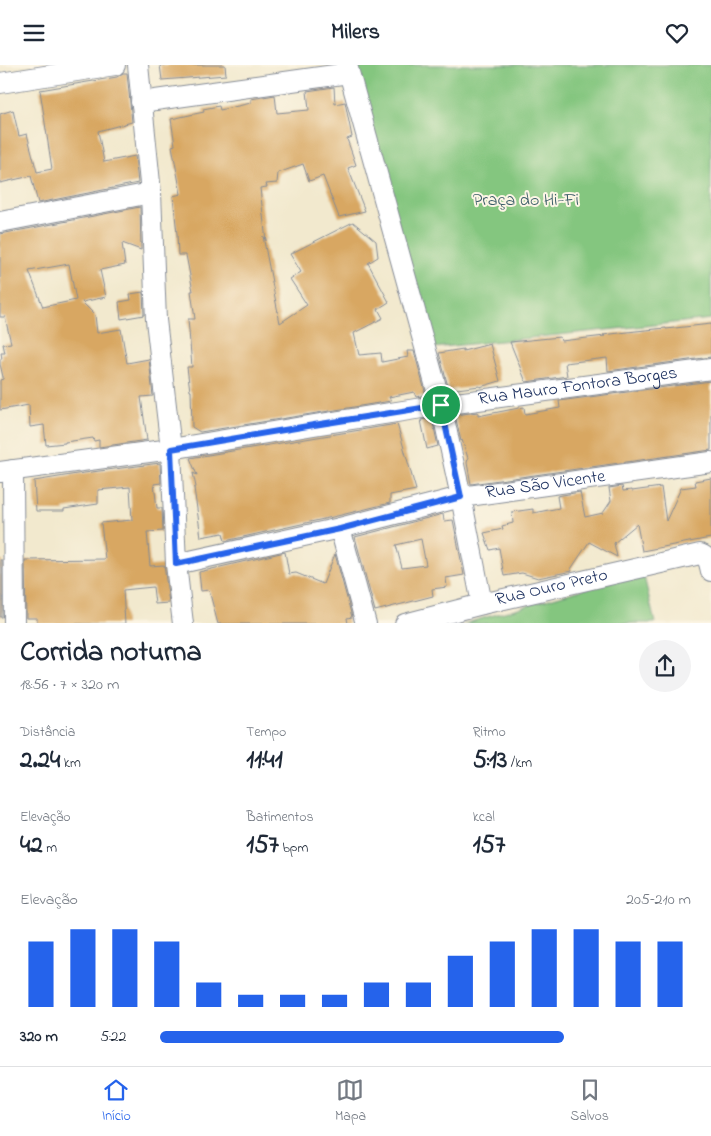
<!DOCTYPE html>
<html lang="pt">
<meta charset="utf-8">
<style>
:root{--surface:#fff;--page:#f2f2f3;--text:#1f2937;--muted:#747a83;--line:#e0e1e3;--accent:#2563eb}
body{margin:0;font-family:"Indie Flower",sans-serif;background:var(--page);color:var(--text);height:100vh;display:flex;flex-direction:column;font-size:19px;white-space:nowrap}
*{box-sizing:border-box;margin:0}
p{font-size:16px;color:var(--muted)}
.icon{flex:none;width:28px;height:28px;fill:none;stroke:currentColor;stroke-width:2;stroke-linecap:round;stroke-linejoin:round}
.map{position:relative;height:558px;overflow:hidden}
.details{display:flex;flex-direction:column;background:var(--surface);flex:1}
.details>*{flex:none}
.pin{position:absolute;display:grid;place-items:center;width:42px;height:42px;color:#fff;margin:-21px;border:2px solid #fff;border-radius:50%;box-shadow:0 1px 5px #0007}
.round{display:grid;place-items:center;flex:none;width:52px;height:52px;border-radius:26px;background:var(--page)}
.overview{display:flex;align-items:center;justify-content:space-between;height:85px;padding:0 20px}
h1{font-size:28px;font-weight:700;line-height:38px}
.metrics{display:grid;grid-template-columns:repeat(3,1fr);gap:8px;height:85px;padding:5px 20px}
.metrics div{display:grid;align-content:center}
.metrics b{font-size:25px;font-weight:700}
.metrics small{font-size:14px;font-weight:400}
.metrics p{font-size:14px}
.chart{height:140px;padding:10px 20px}
.chart p{display:flex;justify-content:space-between}
.chart svg{width:100%;height:90px;margin-top:5px;stroke:var(--accent);stroke-width:6}
ul{padding:0 20px;list-style:none;font-size:16px}
li{display:grid;grid-template-columns:80px 60px 1fr;align-items:center;height:38px}
li i{height:12px;border-radius:6px;background:var(--accent)}
header{display:flex;justify-content:space-between;align-items:center;height:65px;padding:0 20px;background:var(--surface);font-size:22px;font-weight:700}
.dock{display:flex;justify-content:space-around;align-items:center;height:70px;border-top:1px solid var(--line);background:var(--surface);font-size:14px;color:var(--muted)}
.dock a{display:grid;justify-items:center;gap:2px}
.dock .current{color:var(--accent)}
.map>svg:first-child{display:block}
</style>
<header><svg class="icon" aria-label="menu" viewBox="0 0 24 24"><path d="M4 6h16M4 12h16M4 18h16"/></svg>Milers<svg class="icon" aria-label="heart" viewBox="0 0 24 24"><path d="M12 20l-8-8c-3-5 5-10 8-4 3-6 11-1 8 4z"/></svg></header>
<div class="map">
<svg width="711" height="559" viewBox="0 0 711 559">
<rect width="100%" height="100%" fill="#fcf5e5"/>
<filter id="ink" filterUnits="userSpaceOnUse"><feTurbulence type="fractalNoise" baseFrequency=".02" numOctaves="2"/><feDisplacementMap in="SourceGraphic" scale="10" xChannelSelector="R" yChannelSelector="G"/><feConvolveMatrix kernelMatrix="1 2 1 2 8 2 1 2 1" color-interpolation-filters="sRGB"/></filter>
<filter id="wash" filterUnits="userSpaceOnUse"><feTurbulence type="fractalNoise" baseFrequency=".0096" numOctaves="4" result="noise"/><feDisplacementMap in="SourceGraphic" scale="20" xChannelSelector="R" yChannelSelector="G"/><feGaussianBlur stdDeviation="1.12" result="paint"/><feColorMatrix in="noise" values="0 0 0 0 0 0 0 0 0 0 0 0 0 0 0 0 0 1.4 0 .05"/><feComposite in="paint" operator="in"/></filter>
<g filter="url(#wash)">
<rect width="100%" height="100%" fill="#f2e9ce"/>
<g fill="#84c67f" stroke="#507a6e">
<polygon points="353,0 711,0 711,254 433,283"/>
<polygon points="643,507 655,558 463,559"/>
</g>
<g id="blocks">
<g fill="#d8a762" fill-rule="evenodd">
<polygon points="160,0 225,0 226,10 162,15"/>
<polygon points="123,8 127,8 132,57 98,66 104,97 135,91 138,118 38,138 31,111 0,118 0,49 13,45 19,71 27,69 37,107 52,104 40,25 117,12"/>
<polygon points="334,22 335,39 345,37 352,72 347,74 356,100 348,103 365,146 339,152 323,111 309,116 303,99 278,108 277,118 266,119 267,122 260,123 266,176 263,171 280,258 307,240 290,214 301,207 290,189 353,157 376,176 378,192 368,198 389,237 378,244 383,253 354,268 359,290 381,288 382,297 408,292 407,286 414,286 426,330 416,332 414,327 389,332 391,336 200,367 192,362 191,326 190,326 187,302 192,302 188,254 195,254 191,226 193,226 186,190 178,190 177,169 173,131 181,129 172,81 175,80 171,54 204,47 203,44 219,41 220,45 251,38 251,34 275,30 277,48 309,45 307,26"/>
<path d="M140,142L141,185L122,178L125,200L100,205L106,232L82,237L95,250L97,268L121,264L127,298L149,294L153,331L141,332L147,375L99,382V375L94,376L93,373L65,377V378L46,380L44,360L30,362L29,340L0,345V315L3,314V312L0,299V294H2L1,288H5L3,279L11,278L5,252H0V169L27,164ZM69,199L76,235L43,242L29,206Z"/>
<polygon points="143,227 144,250 121,254 119,237 131,235 130,229"/>
<polygon points="711,259 711,292 608,306 607,293 565,298 567,311 526,317 510,277 560,272 561,276 605,271 603,270 636,266 666,263 666,264"/>
<polygon points="490,279 500,316 480,322 480,321 449,325 439,288 463,284 463,286"/>
<polygon points="711,316 711,385 471,419 467,398 468,393 462,375 461,376 455,350 478,347 478,351 524,342 525,349 560,343 559,336"/>
<polygon points="432,353 438,381 427,384 421,355"/>
<polygon points="397,359 416,425 390,430 390,438 337,451 225,476 223,468 201,472 194,423 196,422 193,408 197,410 190,393"/>
<polygon points="160,398 161,418 154,419 157,443 162,443 163,466 147,467 150,501 164,500 169,538 155,539 153,522 123,525 125,559 37,559 37,553 26,553 25,495 105,494 101,458 132,455 130,422 98,425 98,439 64,444 64,446 36,446 34,416 77,409"/>
<polygon points="711,413 711,473 705,474 642,486 637,459 614,478 617,492 589,477 571,504 572,506 538,513 522,508 504,511 499,483 490,485 484,468 503,464 502,461 513,458 512,447 533,444 533,448 559,443 557,431 580,427 585,452 603,448 611,436 609,423 622,421 623,426 632,425 632,426 661,422 666,456 681,423 696,421 695,416"/>
<path d="M443,449L444,456L453,455L464,510L446,513L447,522L432,524L433,531L375,546L355,472ZM421,474L426,500L402,503L396,480Z"/>
<polygon points="285,487 289,509 296,508 323,519 335,489 352,552 347,553 348,559 218,559 209,525 201,526 199,507"/>
<rect x="0" y="495" width="2" height="57"/>
</g>
</g>
</g>
<g filter="url(#ink)">
<use href="#blocks" fill-opacity="0" stroke="#868c96" stroke-width="1"/>
<g fill="none" stroke-linecap="round" stroke-linejoin="round">
<g stroke="#868c96" stroke-width="22">
<g id="street">
<polyline points="138,0 151,128 156,255 171,384 176,499 183,559"/>
<polyline points="347,0 441,340 461,432 482,539"/>
<polyline points="0,18 115,0"/>
<polyline points="141,37 349,8"/>
<polyline points="0,157 151,128"/>
<polyline points="13,405 14,559"/>
<path id="s1" d="M0,407L171,384L314,360L441,340L711,304"/>
<polyline points="340,463 366,559"/>
<path id="s2" d="M176,499L340,463L461,432L711,397"/>
<path id="s3" d="M405,559L482,539L700,489C709,492 709,498 711,506"/>
</g>
</g>
<use href="#street" stroke="#fff" stroke-width="20"/>
</g>
</g>
<g fill="none" stroke-linecap="round" stroke-linejoin="round" filter="url(#ink)">
<g stroke="#fff" stroke-width="10">
<polygon id="route" points="441,340 461,432 340,464 176,499 171,384 314,360"/>
</g>
<use href="#route" stroke="#2563eb" stroke-width="6"/>
</g>
<g text-anchor="middle" dominant-baseline="central" stroke-width="4" stroke-linejoin="round" paint-order="stroke">
<g font-size="18" fill="#3a5c68" stroke="#fcf5e5">
<text x="526" y="136">Praça do Hi-Fi</text>
</g>
<g font-size="18" fill="#1b2f5e" stroke="#fcf5e5">
<text stroke="none"><textPath href="#s1" startOffset="584">Rua Mauro Fontora Borges</textPath></text>
<text stroke="none"><textPath href="#s2" startOffset="378">Rua São Vicente</textPath></text>
<text stroke="none"><textPath href="#s3" startOffset="151">Rua Ouro Preto</textPath></text>
</g>
</g>
</svg>
<div class="pin" style="left:441px;top:340px;background:#1e9e55"><svg class="icon" aria-label="arrive" viewBox="0 0 24 24"><path d="M6 21V4h12l-3 4 3 4H6"/></svg></div>
</div>
<section class="details">
<div class="overview"><div><h1>Corrida noturna</h1><p>18:56 · 7 × 320 m</p></div><a class="round"><svg class="icon" aria-label="share" viewBox="0 0 24 24"><path d="M12 15V3M7 8l5-5 5 5M5 13v7h14v-7"/></svg></a></div>
<div class="metrics">
<div><p>Distância</p><b>2.24<small> km</small></b></div>
<div><p>Tempo</p><b>11:41</b></div>
<div><p>Ritmo</p><b>5:13<small> /km</small></b></div>
</div>
<div class="metrics">
<div><p>Elevação</p><b>42<small> m</small></b></div>
<div><p>Batimentos</p><b>157<small> bpm</small></b></div>
<div><p>kcal</p><b>157</b></div>
</div>
<div class="chart"><p><span>Elevação</span>205–210 m</p>
<svg viewBox="0 0 160 44" preserveAspectRatio="none"><path d="M5 44V12M15 44V6M25 44V6M35 44V12M45 44V32M55 44V38M65 44V38M75 44V38M85 44V32M95 44V32M105 44V19M115 44V12M125 44V6M135 44V6M145 44V12M155 44V12"/></svg>
</div>
<ul>
<li><b>320 m</b>5:22<i style="width:76%"></i></li>
</ul>
</section>
<nav class="dock">
<a class="current"><svg class="icon" aria-label="home" viewBox="0 0 24 24"><path d="M3 11l9-7 9 7M6 9v11h12V9"/></svg>Início</a>
<a><svg class="icon" aria-label="map" viewBox="0 0 24 24"><path d="M3 6l6-2 6 2 6-2v14l-6 2-6-2-6 2zM9 4v14M15 6v14"/></svg>Mapa</a>
<a><svg class="icon" aria-label="saved" viewBox="0 0 24 24"><path d="M7 4h10v16l-5-4-5 4z"/></svg>Salvos</a>
</nav>
